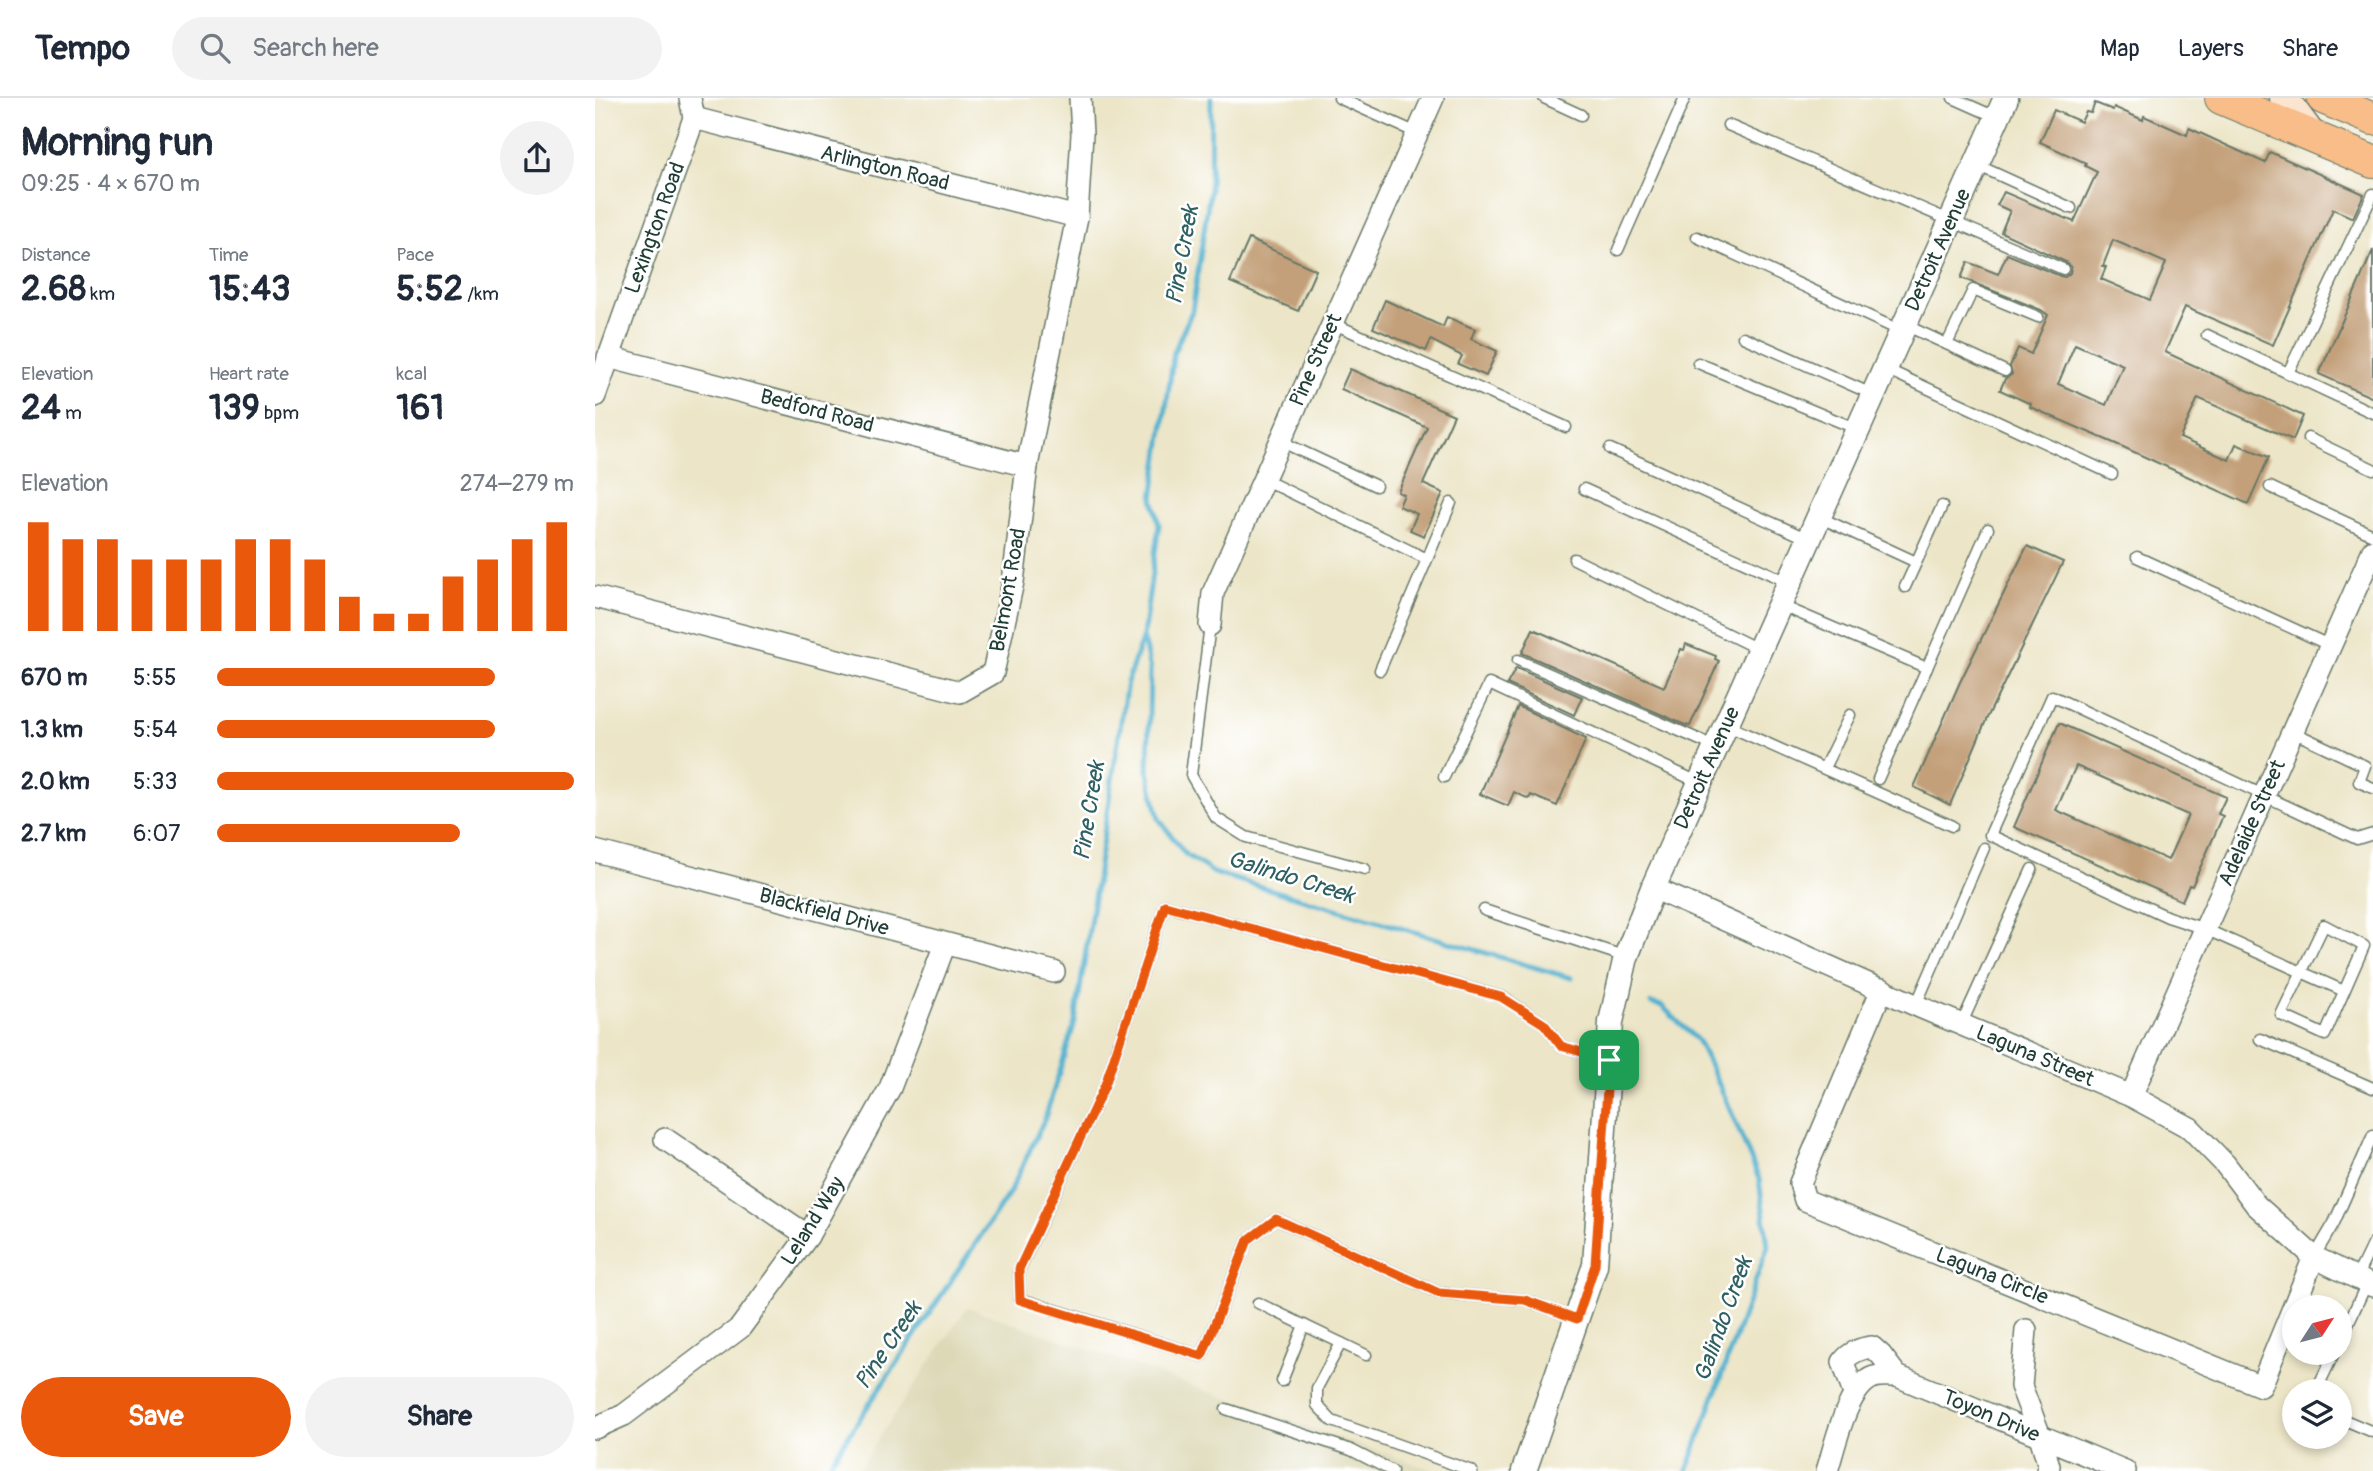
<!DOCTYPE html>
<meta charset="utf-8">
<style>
:root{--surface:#fff;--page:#f2f2f3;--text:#1f2937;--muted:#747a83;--line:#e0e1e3;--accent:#ea580c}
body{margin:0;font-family:Pangolin,sans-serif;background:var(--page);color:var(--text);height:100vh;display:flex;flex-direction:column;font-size:26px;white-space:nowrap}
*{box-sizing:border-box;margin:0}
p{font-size:23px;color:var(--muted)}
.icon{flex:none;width:38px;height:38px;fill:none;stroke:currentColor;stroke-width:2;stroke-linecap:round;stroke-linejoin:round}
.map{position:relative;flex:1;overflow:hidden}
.details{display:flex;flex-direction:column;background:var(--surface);width:595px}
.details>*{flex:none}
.needle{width:46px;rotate:54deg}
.tools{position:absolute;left:1687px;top:1197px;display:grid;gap:14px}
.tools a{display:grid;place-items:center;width:70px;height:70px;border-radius:50%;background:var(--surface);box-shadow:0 4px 10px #0003;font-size:35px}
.pin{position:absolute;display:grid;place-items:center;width:60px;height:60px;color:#fff;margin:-30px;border-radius:14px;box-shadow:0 4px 10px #0006}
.round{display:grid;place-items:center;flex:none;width:74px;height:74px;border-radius:37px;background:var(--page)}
.headline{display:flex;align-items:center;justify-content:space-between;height:119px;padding:0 21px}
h1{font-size:38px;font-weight:700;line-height:52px}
.figures{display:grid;grid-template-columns:repeat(3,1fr);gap:10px;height:119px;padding:7px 21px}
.figures div{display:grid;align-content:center}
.figures b{font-size:35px;font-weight:700}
.figures small{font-size:19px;font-weight:400}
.figures p{font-size:19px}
.chart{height:196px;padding:14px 21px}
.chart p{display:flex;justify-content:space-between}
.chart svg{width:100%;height:126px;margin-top:7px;stroke:var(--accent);stroke-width:6}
.cta{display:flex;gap:14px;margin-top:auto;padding:14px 21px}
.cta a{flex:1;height:80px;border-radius:42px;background:var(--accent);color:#fff;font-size:28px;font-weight:700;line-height:80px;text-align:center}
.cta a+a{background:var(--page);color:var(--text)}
ul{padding:0 21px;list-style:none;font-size:23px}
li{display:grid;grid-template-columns:112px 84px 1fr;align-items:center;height:52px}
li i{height:18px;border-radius:9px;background:var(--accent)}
header{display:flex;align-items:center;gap:42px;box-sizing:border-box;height:98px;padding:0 35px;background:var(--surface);border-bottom:2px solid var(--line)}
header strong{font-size:33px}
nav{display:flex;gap:38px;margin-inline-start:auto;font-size:24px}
.search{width:490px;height:63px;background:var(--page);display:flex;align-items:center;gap:18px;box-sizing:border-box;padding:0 24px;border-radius:38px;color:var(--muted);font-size:26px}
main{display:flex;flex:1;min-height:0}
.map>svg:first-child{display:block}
</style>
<header>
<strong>Tempo</strong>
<div class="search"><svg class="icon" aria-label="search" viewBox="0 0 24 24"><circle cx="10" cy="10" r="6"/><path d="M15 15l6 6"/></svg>Search here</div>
<nav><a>Map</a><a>Layers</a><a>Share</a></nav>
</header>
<main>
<section class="details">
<div class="headline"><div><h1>Morning run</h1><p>09:25 · 4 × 670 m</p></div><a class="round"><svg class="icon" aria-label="share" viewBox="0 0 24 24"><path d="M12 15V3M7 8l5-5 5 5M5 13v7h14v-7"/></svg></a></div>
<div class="figures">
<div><p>Distance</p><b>2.68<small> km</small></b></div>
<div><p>Time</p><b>15:43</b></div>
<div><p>Pace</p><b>5:52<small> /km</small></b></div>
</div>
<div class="figures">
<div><p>Elevation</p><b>24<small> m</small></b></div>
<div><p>Heart rate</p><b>139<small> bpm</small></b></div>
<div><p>kcal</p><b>161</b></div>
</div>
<div class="chart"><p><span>Elevation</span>274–279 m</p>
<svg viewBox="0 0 160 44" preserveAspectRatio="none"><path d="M5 44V6M15 44V12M25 44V12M35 44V19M45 44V19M55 44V19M65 44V12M75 44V12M85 44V19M95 44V32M105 44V38M115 44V38M125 44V25M135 44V19M145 44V12M155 44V6"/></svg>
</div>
<ul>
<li><b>670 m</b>5:55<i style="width:78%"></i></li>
<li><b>1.3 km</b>5:54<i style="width:78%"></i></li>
<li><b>2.0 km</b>5:33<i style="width:100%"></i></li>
<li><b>2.7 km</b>6:07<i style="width:68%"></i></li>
</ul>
<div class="cta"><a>Save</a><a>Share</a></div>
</section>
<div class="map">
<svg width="1778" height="1373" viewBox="0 0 1778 1373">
<rect width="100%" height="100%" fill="#fff"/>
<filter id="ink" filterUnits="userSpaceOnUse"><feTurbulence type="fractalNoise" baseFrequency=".0143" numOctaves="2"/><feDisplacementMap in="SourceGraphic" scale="14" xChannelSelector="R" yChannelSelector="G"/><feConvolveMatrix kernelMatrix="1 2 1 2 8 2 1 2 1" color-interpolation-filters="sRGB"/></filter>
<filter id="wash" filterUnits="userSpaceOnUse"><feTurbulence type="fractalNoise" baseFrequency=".00686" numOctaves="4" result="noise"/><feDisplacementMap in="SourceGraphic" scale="28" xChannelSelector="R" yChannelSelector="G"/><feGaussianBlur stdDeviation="1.57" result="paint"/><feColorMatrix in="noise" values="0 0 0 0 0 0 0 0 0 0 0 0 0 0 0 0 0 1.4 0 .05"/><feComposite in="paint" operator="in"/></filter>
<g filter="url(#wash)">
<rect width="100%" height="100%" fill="#ece5c7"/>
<polygon fill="#ddd9b7" points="372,1209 840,1373 262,1373"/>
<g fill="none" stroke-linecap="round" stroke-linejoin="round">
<g stroke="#51b1cf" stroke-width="5">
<polyline points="548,539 555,572 553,674 564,721 590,756 619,775 976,880"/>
<polyline points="1056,905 1067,908 1103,943 1130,999 1164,1081 1173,1148 1092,1373"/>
<polyline points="230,1373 416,1092 450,1020 480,924 532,584 548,538 564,427 558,400 579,254 597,213 615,92 616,0"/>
</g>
</g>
<g id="blocks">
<g fill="#c3a07a" fill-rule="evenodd">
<path d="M1500,5L1518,12L1519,9L1548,22L1549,18L1592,37L1594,30L1670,65L1675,54L1769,96L1758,120L1738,111L1678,247L1590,209L1570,254L1708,318L1698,342L1603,300L1585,340L1634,362L1641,346L1674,359L1653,406L1528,349L1435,309L1436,306L1405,292L1410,281L1417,276L1415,268L1423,250L1436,256L1453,217L1446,212L1366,180L1373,164L1403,176L1412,156L1465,178L1470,179L1475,175L1476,169L1471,164L1406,134L1415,113L1402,107L1409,94L1479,124L1502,74L1490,68L1491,65L1445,44L1459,12L1486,24L1491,14L1496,15ZM1518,142L1571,165L1555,202L1506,181L1511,169L1508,168ZM1480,246L1528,267L1511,307L1463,286Z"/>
<polygon points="654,141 721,172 703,213 635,184"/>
<polygon points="1778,152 1778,300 1724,276"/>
<polygon points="790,202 848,229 852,219 880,231 876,241 902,253 891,278 863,266 867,258 836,242 831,253 778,230"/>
<polygon points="755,271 859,317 828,386 848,395 829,438 815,432 822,416 804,408 809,397 803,394 832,329 746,291"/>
<polygon points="1432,448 1468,464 1392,620 1355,707 1319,689 1365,584"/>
<polygon points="938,531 1069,589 1086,551 1089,552 1091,546 1121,558 1120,561 1124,563 1095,628 1090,627 927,555"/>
<polygon points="921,570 987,599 979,617 912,586"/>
<polygon points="923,608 991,641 962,708 936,697 934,701 919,694 913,708 885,696"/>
<path d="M1464,625L1631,699L1623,716L1628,718L1597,788L1594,787L1587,803L1419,729ZM1481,668L1593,717L1573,762L1461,712Z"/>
</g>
</g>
</g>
<g filter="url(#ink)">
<use href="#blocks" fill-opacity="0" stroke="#677867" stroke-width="2"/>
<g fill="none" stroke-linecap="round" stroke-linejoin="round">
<g stroke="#677867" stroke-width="13">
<g id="service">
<polyline points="744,0 822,35"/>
<polyline points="949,0 986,17"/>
<polyline points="1358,0 1403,20"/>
<polyline points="1133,27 1468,171"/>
<polyline points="1382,67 1476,110"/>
<polyline points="1102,139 1306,233"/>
<polyline points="1023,152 1090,0"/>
<polyline points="737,225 971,329"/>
<polyline points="1310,227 1410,273"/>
<polyline points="1612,237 1778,315"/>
<polyline points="1148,239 1279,297"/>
<polyline points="1352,246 1378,192 1443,219"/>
<polyline points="1103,265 1262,331"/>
<polyline points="1291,271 1517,376"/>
<polyline points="1693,275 1778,96"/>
<polyline points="1713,340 1778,371"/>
<polyline points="685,343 781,388"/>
<polyline points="1015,351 1213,441"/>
<polyline points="668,381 832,461"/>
<polyline points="1675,389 1778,437"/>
<polyline points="989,391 1195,485"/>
<polyline points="1224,419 1321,464"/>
<polyline points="1542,459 1736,548"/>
<polyline points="979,461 1165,552"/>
<polyline points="1310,489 1347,408"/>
<polyline points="1185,507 1332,570"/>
<polyline points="615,527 596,677 621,720 651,739 770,771"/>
<polyline points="923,562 1121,649"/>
<polyline points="785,572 856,405"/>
<polyline points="1131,627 1357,728"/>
<polyline points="1698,634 1770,668 1764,684 1778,690"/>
<polyline points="1229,670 1255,617"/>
<polyline points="849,679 894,586 1105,685"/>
<polyline points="1283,681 1393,431"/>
<polyline points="889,812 1031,859"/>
<polygon points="1729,827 1769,848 1730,937 1686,917"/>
<polyline points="1749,893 1610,831 1573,819 1395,737 1457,598 1762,741 1778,736"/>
<polyline points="1321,907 1389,750"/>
<polyline points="1366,927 1437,771"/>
<polyline points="1665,941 1778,990"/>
<polyline points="1719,1159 1739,1125 1778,1037"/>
<polyline points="1761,1180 1778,1145"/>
<polyline points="663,1205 771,1257"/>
<polyline points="982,1221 930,1202 844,1195 681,1121 653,1142 607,1258 425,1201 424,1172 510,987 570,807 907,899 949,926 966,948 1014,962"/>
<polyline points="1745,1243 1772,1185"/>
<polyline points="746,1245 722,1290 722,1307 737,1323 877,1373"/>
<polyline points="687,1283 709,1227"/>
<polyline points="1721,1293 1739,1255"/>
<polyline points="631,1311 756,1352 797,1373"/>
<polyline points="1745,1320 1778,1334"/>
</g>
</g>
<g stroke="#677867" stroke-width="24">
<g id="minor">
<polyline points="99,20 482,119"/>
<polyline points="13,259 432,368"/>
<polyline points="0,298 99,20 95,0"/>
<polyline points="0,499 365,594 398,575 418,484 432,368 482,119 487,36 485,0"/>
<polyline points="615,527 618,495 838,0"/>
<polyline points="0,753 459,874"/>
<polyline points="1058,790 1327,910 1536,998 1595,1030 1630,1066 1661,1107 1719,1159 1778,1188"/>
<polyline points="1287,891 1205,1085 1210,1102 1666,1288 1719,1159"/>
<polyline points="1536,998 1778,452"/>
<polyline points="70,1041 213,1138"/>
<polyline points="1431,1232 1426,1288 1445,1338 1454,1368 1452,1373"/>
<path d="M1259,1296L1248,1264C1254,1255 1266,1250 1277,1249L1286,1257L1302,1278"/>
<polyline points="0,1330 29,1317 145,1230 213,1138 295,990 350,846"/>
<path d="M1232,1373C1240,1348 1252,1288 1279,1279C1286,1277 1295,1278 1302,1278L1530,1373"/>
</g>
</g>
<g stroke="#677867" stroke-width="27">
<polyline id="tertiary" points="929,1373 1000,1167 1016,924 1031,859 1058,790 1411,0"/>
</g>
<g stroke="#677867" stroke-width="31">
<polyline id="secondary" points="1689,0 1718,39"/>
</g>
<g stroke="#677867" stroke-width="34">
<g id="primary">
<polyline points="1626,0 1778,64"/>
<polyline points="1728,0 1778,21"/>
</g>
</g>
<use href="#service" stroke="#fff" stroke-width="10"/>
<use href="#minor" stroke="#fff" stroke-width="21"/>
<use href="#tertiary" stroke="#fff" stroke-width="24"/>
<use href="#secondary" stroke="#fce5d0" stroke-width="28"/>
<use href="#primary" stroke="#f8bd89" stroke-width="32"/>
</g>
</g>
<g fill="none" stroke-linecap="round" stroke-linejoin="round" filter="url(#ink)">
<g stroke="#fff" stroke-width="14">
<polygon id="route" points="570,807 906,899 949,926 966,948 1014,962 1000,1167 982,1221 930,1202 844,1195 681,1121 653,1142 607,1258 425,1202 424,1171 510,987"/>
</g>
<use href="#route" stroke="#ea580c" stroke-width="9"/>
</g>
<g text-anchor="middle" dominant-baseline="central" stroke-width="5" stroke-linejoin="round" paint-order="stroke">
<g font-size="21" fill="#1f3d34" stroke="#fff">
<text transform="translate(290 70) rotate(14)">Arlington Road</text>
<text transform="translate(60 130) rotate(-70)">Lexington Road</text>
<text transform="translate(1343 152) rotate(-66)">Detroit Avenue</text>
<text transform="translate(721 262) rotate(-66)">Pine Street</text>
<text transform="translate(222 313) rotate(15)">Bedford Road</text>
<text transform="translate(413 492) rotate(-80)">Belmont Road</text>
<text transform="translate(1112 670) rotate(-66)">Detroit Avenue</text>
<text transform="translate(1657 725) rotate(-66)">Adelaide Street</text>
<text transform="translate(229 814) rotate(15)">Blackfield Drive</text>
<text transform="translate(1440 958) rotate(23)">Laguna Street</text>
<text transform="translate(218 1123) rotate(-58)">Leland Way</text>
<text transform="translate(1397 1178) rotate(22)">Laguna Circle</text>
<text transform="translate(1396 1318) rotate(23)">Toyon Drive</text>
</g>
<g font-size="23" font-style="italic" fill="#2e6062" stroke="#fff">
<text transform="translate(587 157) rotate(-80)">Pine Creek</text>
<text transform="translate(494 713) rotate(-81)">Pine Creek</text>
<text transform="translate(696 779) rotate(17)">Galindo Creek</text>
<text transform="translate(1128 1221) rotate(-70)">Galindo Creek</text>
<text transform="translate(293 1247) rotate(-56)">Pine Creek</text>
</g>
</g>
</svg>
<div class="tools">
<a><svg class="needle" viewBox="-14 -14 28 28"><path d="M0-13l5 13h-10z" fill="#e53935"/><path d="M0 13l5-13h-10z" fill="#747a83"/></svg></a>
<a><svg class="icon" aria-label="layers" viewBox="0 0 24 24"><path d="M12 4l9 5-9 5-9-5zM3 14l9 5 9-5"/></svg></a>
</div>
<div class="pin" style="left:1014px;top:962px;background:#1e9e55"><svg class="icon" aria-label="arrive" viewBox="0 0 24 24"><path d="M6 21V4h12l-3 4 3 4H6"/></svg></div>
</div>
</main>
